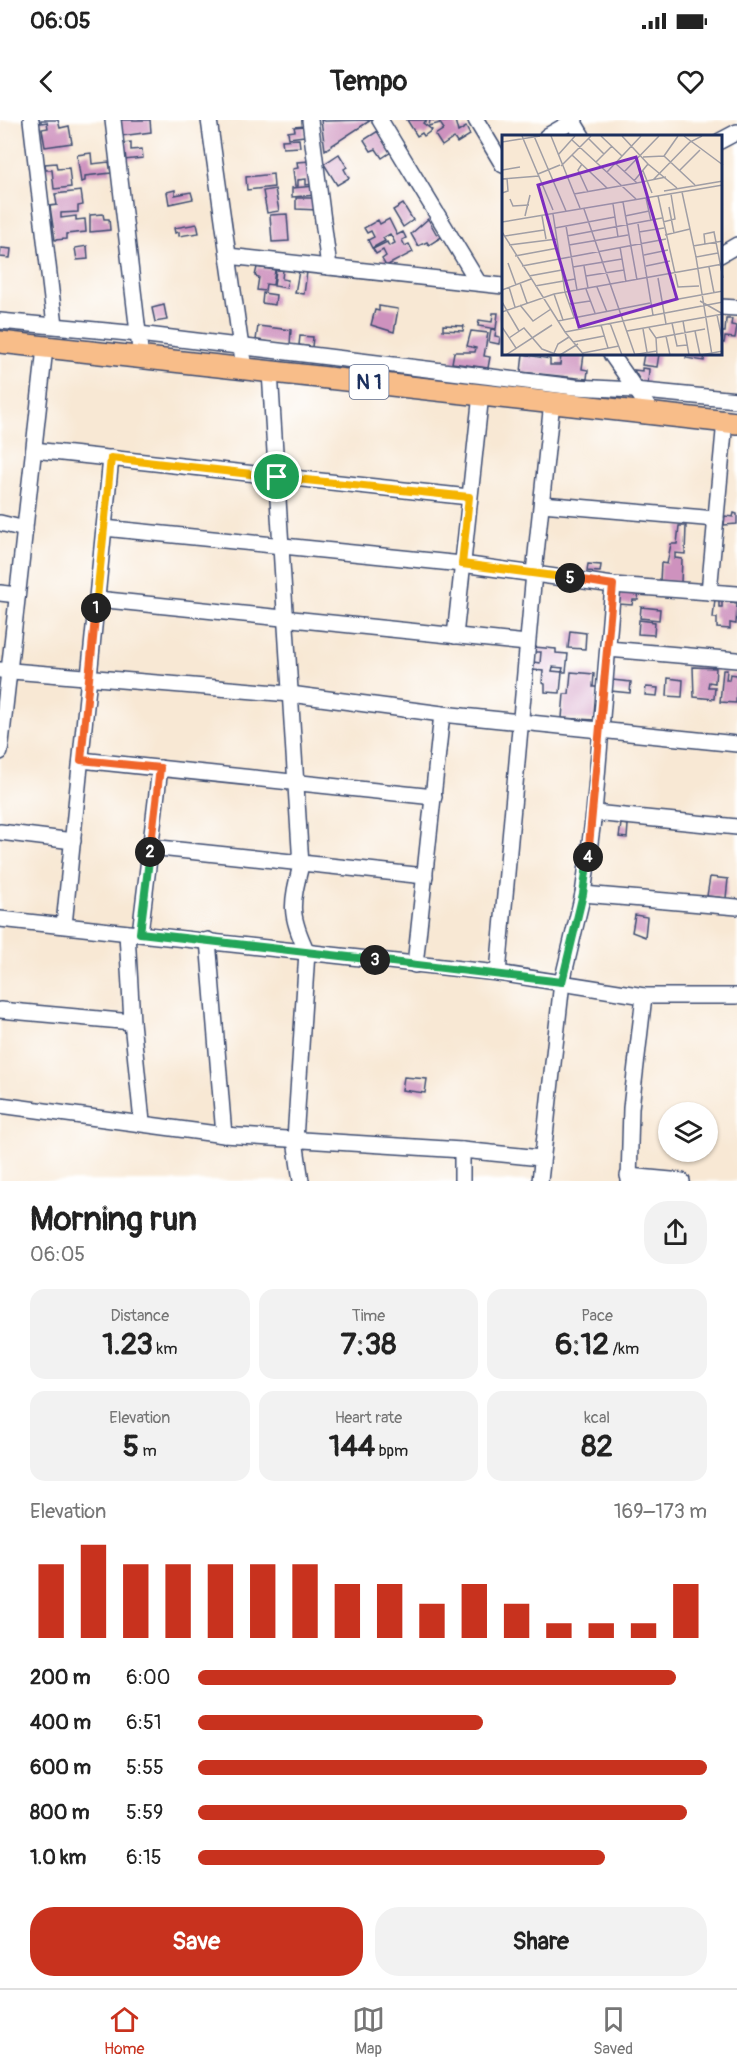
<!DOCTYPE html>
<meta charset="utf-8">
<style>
:root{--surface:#fff;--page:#f2f2f2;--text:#222;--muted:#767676;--line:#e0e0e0;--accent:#c8321e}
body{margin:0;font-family:Pangolin,sans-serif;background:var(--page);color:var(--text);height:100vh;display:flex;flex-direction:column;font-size:22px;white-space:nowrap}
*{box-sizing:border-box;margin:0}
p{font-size:20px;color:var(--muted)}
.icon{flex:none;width:33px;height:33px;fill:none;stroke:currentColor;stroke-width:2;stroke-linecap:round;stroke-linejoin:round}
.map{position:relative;height:1061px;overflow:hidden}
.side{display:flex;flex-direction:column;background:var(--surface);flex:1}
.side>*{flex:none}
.fabs{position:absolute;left:658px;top:982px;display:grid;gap:12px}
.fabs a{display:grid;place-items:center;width:60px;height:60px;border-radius:50%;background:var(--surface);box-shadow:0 2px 4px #0004;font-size:30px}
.pin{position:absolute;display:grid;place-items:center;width:51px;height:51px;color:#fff;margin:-26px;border:3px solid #fff;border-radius:50%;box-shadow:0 2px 6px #0007}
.km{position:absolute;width:30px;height:30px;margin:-15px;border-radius:50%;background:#222;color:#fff;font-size:16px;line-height:30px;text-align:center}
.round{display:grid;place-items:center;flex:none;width:63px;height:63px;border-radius:24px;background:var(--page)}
.overview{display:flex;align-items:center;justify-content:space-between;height:102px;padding:0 30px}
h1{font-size:33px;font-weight:700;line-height:45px}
.metrics{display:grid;grid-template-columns:repeat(3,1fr);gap:9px;height:102px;padding:6px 30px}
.metrics div{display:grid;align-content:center;border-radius:15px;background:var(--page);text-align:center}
.metrics b{font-size:30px;font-weight:700}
.metrics small{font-size:16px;font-weight:400}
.metrics p{font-size:16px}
.chart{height:168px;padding:12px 30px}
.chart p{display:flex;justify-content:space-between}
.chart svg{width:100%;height:108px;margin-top:6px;stroke:var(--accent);stroke-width:6}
.primary-button{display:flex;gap:12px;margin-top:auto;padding:12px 30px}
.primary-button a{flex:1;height:69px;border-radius:24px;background:var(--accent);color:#fff;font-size:24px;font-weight:700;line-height:69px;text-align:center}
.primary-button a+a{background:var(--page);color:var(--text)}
ul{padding:0 30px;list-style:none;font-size:20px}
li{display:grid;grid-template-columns:96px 72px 1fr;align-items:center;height:45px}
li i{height:15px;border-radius:8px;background:var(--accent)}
.status{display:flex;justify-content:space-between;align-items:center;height:42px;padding:0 30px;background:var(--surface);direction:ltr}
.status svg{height:16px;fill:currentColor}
header{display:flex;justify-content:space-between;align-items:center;height:78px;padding:0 30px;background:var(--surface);font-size:27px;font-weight:700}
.tab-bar{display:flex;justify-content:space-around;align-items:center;height:84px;border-top:2px solid var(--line);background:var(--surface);font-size:16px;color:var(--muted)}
.tab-bar a{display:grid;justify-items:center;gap:3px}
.tab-bar .current{color:var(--accent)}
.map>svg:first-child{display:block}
</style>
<div class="status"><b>06:05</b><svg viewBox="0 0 49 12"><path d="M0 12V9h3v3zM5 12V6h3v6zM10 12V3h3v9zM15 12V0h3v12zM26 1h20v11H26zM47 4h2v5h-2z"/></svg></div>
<header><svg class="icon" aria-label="back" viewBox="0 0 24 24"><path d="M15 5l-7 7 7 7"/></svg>Tempo<svg class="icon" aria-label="heart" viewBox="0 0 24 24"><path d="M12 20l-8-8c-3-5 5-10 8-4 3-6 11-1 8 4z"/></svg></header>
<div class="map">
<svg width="737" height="1061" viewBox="0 0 737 1061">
<rect width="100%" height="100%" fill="#fff"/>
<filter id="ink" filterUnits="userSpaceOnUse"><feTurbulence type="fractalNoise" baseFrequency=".0167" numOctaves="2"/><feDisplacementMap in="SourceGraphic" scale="12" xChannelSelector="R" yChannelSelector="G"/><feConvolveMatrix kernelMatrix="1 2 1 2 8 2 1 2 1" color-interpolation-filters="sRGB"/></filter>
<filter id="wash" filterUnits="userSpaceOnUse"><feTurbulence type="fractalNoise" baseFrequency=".008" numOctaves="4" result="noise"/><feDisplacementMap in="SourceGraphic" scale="24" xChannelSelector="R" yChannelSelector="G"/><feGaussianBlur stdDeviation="1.35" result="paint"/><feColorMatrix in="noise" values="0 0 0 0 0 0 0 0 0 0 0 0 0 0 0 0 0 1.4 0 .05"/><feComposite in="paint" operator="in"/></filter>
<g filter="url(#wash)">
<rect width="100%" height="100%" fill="#f8e8d4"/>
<g id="blocks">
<g fill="#ce92be">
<polygon points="41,0 58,0 60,8 69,6 72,23 45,27 42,9 48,8 47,2 41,3"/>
<polygon points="119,0 150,0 151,12 121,16"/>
<polygon points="321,0 325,1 371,0 325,30"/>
<polygon points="407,0 428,0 423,3 432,10 424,16 422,13 417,16"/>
<polygon points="430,0 444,2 455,0 458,12 466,7 470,15 457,23 454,18 442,26 435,15 444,9 440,3 429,6"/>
<polygon points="305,6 304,16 289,18 288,12 295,11 294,7"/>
<polygon points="378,11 391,32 382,38 376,29 371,31 364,20"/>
<polygon points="299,19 300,27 283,28 282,20"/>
<polygon points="131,22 131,30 142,29 143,38 124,40 123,23"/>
<polygon points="91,33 92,44 109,42 111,53 85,56 85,61 81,62 77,35"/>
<polygon points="339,34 347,47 344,49 349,58 337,65 324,44"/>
<polygon points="311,41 314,64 306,65 306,59 298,60 298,66 295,66 293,49 298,48 297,42"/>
<polygon points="56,43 57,49 69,48 71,67 54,69 52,50 46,50 45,44"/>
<polygon points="273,54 274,67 247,70 246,57"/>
<polygon points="316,66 317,75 292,77 292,68"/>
<polygon points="275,69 279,91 267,93 263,71"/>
<polygon points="175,70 175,75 191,72 193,79 169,84 167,72"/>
<polygon points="81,71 83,85 78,86 78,92 61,93 61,98 76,96 76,100 85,99 86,112 66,114 66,119 55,120 50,86 57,85 55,74"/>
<polygon points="296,78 318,78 318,90 296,89"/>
<polygon points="403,84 413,100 403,107 393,90"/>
<polygon points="103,94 104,99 109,99 110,110 90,112 90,95"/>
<polygon points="287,94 289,121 272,122 270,95"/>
<polygon points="389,99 397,115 403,112 406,118 402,120 405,126 409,124 413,132 386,146 382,139 386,136 383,130 376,134 373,129 387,122 389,126 395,123 392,117 390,114 383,118 385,121 372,128 368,120 374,117 371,111 367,113 364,108 378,100 380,104"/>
<polygon points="428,99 437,115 441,112 443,116 429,125 427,122 418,126 411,114"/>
<polygon points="197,104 199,113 179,116 179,112 175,113 174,108"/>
<polygon points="87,126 88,139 77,140 75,128"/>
<polygon points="1,128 11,129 10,138 0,137"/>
<polygon points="257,147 275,150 273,165 266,164 265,171 257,170 259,157 255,156"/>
<polygon points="276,150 283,150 282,159 288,160 286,168 274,166"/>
<polygon points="299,151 307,152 304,174 295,173"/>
<polygon points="263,173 276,175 275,185 262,183"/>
<polygon points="164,185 167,200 155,202 152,188"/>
<polygon points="379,186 398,189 394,212 371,205 375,190 379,191"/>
<polygon points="493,193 498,193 496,209 478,206 479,200 492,202"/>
<polygon points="726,199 732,199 731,205 737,206 735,218 725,217 724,223 720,222 720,212 725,212"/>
<polygon points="443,205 464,206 463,211 443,210"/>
<polygon points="258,206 291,210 290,225 256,220"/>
<polygon points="491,209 496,210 495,216 500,217 499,224 489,222"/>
<polygon points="471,211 488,213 484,236 490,237 488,248 452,243 454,232 475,232 476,228 467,226"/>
<polygon points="300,216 313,217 312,227 299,225"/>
<polygon points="523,234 550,239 550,245 560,245 561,234 584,234 582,249 588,250 587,259 521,252"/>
<polygon points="644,234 659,234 657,247 642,245"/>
<polygon points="687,234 705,234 704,241 686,238"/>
<polygon points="642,248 649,249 648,264 642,264 634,250 642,251"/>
<polygon points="734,393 737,394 737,404 724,405 725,396 733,397"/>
<polygon points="679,406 686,406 685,434 675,433 675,438 682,439 681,462 660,461 661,443 667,444 671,424 677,424"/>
<polygon points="588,444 601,445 600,452 587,451"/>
<polygon points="621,469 639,470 638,480 633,480 632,485 619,484"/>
<polygon points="715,479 719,479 719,487 722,487 722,481 737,483 736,504 730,503 730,509 717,508 717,498 713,498"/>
<polygon points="641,487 660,489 659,500 640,498"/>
<polygon points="639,500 655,502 654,515 638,514"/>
<polygon points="570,511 586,513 585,529 568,528"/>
<polygon points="534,527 556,529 556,533 568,534 566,552 562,552 563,548 553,547 552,551 562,552 560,573 545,572 545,564 542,563 543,551 533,550 534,542 540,543 541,532 534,532"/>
<polygon points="693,547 716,548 715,563 709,562 708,567 715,567 714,579 694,577"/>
<polygon points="723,550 727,550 726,560 729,560 730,554 737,555 736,583 720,582"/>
<polygon points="571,552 594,554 593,567 597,567 595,600 562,598 564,574 569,574"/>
<polygon points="668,558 683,560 682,577 667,576"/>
<polygon points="612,560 631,562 630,573 611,571"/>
<polygon points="646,567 658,568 657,576 645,575"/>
<polygon points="621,704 628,705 627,718 619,717"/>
<polygon points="710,757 728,759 726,778 707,776"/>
<polygon points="635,795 647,797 645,817 632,812"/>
<polygon points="404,957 427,959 425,973 402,970"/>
</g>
</g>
</g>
<g filter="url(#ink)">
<use href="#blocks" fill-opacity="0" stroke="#3c4b70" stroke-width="1.5"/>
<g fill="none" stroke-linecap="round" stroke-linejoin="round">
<g stroke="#3c4b70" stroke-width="18">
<g id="minor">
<polyline points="31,0 55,205"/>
<polyline points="113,0 141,238"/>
<polyline points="209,0 244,249"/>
<polyline points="310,0 329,147"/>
<polyline points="380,0 478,162"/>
<polyline points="476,0 503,45"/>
<polyline points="573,1 582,16"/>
<polyline points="547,16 575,0"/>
<polyline points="720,21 737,12"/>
<polyline points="720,135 737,125"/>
<polyline points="228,136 503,166"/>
<polyline points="720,187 737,188"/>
<polyline points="0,201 139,214 575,267 634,270 737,280"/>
<polyline points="611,234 653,294"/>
<path d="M270,252L301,745C291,785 289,794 307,832L295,1020L301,1061"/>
<polyline points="34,330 469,377"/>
<polyline points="542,384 716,399"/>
<polyline points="0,403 25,409"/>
<polyline points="104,408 462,444 613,465 737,474"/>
<polyline points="709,472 725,301"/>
<polyline points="0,473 17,475"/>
<polyline points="97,479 527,523"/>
<polyline points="455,516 481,274"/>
<polyline points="608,529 737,540"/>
<polyline points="0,550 290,574 442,594 737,624"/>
<polyline points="0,632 45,228"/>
<polyline points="81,640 434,677"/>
<polyline points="594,693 737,707"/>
<polyline points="0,712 73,721"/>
<polyline points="150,727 425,756"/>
<polyline points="583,774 737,787"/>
<polyline points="0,799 498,853 644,876 737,876"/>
<polyline points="64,805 111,338"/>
<polyline points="127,813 132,902 142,1002"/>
<polyline points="140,813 160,648"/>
<polyline points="208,820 224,1015"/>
<polyline points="415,845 442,594"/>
<polyline points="498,853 534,453 552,282"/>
<polyline points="0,890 132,902"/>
<polyline points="0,985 224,1015 462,1030 541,1038"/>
<polyline points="628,1056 682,1061"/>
<polyline points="462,1061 462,1030"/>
<polyline points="540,1061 562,862 583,774 594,693 613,465"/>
<polyline points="629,1061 631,988 644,876"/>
</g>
</g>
<g stroke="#3c4b70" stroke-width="24">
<polyline id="highway" points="0,222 737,303"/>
</g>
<use href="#minor" stroke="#fff" stroke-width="15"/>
<use href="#highway" stroke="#f8bd89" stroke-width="21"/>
</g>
</g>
<g fill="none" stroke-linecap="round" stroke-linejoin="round" filter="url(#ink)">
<g stroke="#fff" stroke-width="12">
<polyline id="split-1" points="96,488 111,338 277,357"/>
</g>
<g stroke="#fff" stroke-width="12">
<polyline id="split-2" points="96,488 81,640 160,648 150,732"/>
</g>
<g stroke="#fff" stroke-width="12">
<polyline id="split-3" points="150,732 140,813 375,840"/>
</g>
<g stroke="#fff" stroke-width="12">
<polyline id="split-4" points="375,840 562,862 583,774 588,737"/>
</g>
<g stroke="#fff" stroke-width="12">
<polyline id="split-5" points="570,458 613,465 588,737"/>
</g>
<g stroke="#fff" stroke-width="12">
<polyline id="split-6" points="277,357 469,377 462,444 570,458"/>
</g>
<use href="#split-1" stroke="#f5b400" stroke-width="8"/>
<use href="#split-2" stroke="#f0652b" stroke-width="8"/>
<use href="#split-3" stroke="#22a559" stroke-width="8"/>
<use href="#split-4" stroke="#22a559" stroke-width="8"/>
<use href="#split-5" stroke="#f0652b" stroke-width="8"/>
<use href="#split-6" stroke="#f5b400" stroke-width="8"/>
</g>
<g text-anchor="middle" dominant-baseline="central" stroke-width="4.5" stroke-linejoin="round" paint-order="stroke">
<rect fill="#fff" stroke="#5f6d8e" stroke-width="1.5" x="349.5" y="245" width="39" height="34" rx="4.5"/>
<g font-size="20" font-weight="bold" fill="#1b2f5e">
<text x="369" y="262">N 1</text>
</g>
</g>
<g transform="translate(502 15)">
<rect width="220" height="220" fill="#f8e8d4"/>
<path fill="none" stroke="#a09ea5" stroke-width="1.5" d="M20,1L51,75M32,1L64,76M49,1L78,73M99,1L120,21M120,1L146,29L132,46M182,1L221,30M87,4L102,19M70,5L134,64M0,7L38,1M56,20L73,1M70,20L105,53M162,21L176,1M141,22L162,21L193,50M94,27L110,11M113,28L135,48L164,42M80,29L76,35L86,57M146,29L175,53M59,31L89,1M0,35L18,32M178,35L198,15M141,36L150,58M105,37L139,1M122,37L157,1M36,39L58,30M0,44L37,41M151,45L188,7L200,1M162,56L221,46M180,57L194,122M0,58L6,56L5,43M72,59L135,48M156,61L176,152L197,151M144,63L149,86M8,64L11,71L27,70M121,67L135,145M111,69L116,102M167,72L172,98M82,74L133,220M51,79L63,157L72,182M23,81L28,60M40,81L44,104M123,81L147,76M0,87L221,50M161,87L173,84L169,59M136,89L151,180M64,91L75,155M53,93L113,82M0,97L63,197L82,220M137,97L162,93M163,100L188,94M3,101L42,95M65,101L160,83M203,109L202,99L212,97L221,143M7,110L55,104M67,110L126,100M191,111L221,106M118,112L124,147M142,120L166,115M13,121L56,113M6,128L14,150M20,131L164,104M82,131L86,153M144,131L168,126M71,132L120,124M207,132L212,158M27,141L60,135M84,141L122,135M156,143L164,189M18,148L25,168M33,151L73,144M7,152L13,172M95,152L105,177M84,154L93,178M0,155L29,144M52,159L61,185M198,166L221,179M0,167L17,196M160,167L221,156M68,169L88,166M18,170L31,186L49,174M0,177L52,159L221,129M215,180L220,204M56,186L148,168M181,186L187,220M108,188L120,220M170,188L175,211L185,210M99,190L106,213M0,192L14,213M147,193L154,203L155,220M141,194L145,217M125,196L221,179M193,196L198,220M63,197L221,167M164,201L168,220M7,203L22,193L40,214L56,220M154,203L203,194M71,207L102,201M52,218L56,209L67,202M81,218L117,211M4,220L50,190M58,220L76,209M130,220L155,216M199,220L221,216M210,220L194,122L216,118"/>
<path fill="#7b2cbf" fill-opacity="0.15" stroke="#7b2cbf" stroke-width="3" d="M134,22L175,164L77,192L36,50Z"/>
<rect width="220" height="220" fill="none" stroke="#1b2f5e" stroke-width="3"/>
</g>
</svg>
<div class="fabs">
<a><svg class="icon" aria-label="layers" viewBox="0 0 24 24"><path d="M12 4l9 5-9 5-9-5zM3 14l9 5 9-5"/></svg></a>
</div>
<div class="pin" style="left:277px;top:357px;background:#1e9e55"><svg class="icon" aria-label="arrive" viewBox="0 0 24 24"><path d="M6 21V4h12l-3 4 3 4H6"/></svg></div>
<b class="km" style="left:96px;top:488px">1</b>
<b class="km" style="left:150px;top:732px">2</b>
<b class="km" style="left:375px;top:840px">3</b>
<b class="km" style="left:588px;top:737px">4</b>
<b class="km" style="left:570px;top:458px">5</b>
</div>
<section class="side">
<div class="overview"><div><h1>Morning run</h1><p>06:05</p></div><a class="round"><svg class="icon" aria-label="share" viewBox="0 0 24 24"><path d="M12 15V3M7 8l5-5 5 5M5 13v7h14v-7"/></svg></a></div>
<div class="metrics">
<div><p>Distance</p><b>1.23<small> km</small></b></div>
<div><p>Time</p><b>7:38</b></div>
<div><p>Pace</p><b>6:12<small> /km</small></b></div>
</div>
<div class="metrics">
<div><p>Elevation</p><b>5<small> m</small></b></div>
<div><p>Heart rate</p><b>144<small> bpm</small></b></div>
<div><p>kcal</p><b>82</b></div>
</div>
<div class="chart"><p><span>Elevation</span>169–173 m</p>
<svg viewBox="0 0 160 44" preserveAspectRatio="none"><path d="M5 44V14M15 44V6M25 44V14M35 44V14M45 44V14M55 44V14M65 44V14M75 44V22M85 44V22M95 44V30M105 44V22M115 44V30M125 44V38M135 44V38M145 44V38M155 44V22"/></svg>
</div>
<ul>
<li><b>200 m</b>6:00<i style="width:94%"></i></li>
<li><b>400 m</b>6:51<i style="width:56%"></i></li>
<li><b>600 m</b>5:55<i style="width:100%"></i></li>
<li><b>800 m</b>5:59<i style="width:96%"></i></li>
<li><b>1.0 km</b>6:15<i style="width:80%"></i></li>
</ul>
<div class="primary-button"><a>Save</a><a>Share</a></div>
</section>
<nav class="tab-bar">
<a class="current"><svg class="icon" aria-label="home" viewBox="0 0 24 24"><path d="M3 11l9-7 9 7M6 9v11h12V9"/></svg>Home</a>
<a><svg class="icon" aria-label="map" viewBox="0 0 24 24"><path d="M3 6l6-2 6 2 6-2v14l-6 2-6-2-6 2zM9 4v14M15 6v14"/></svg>Map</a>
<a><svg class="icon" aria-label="saved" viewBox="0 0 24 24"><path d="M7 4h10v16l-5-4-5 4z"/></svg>Saved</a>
</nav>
